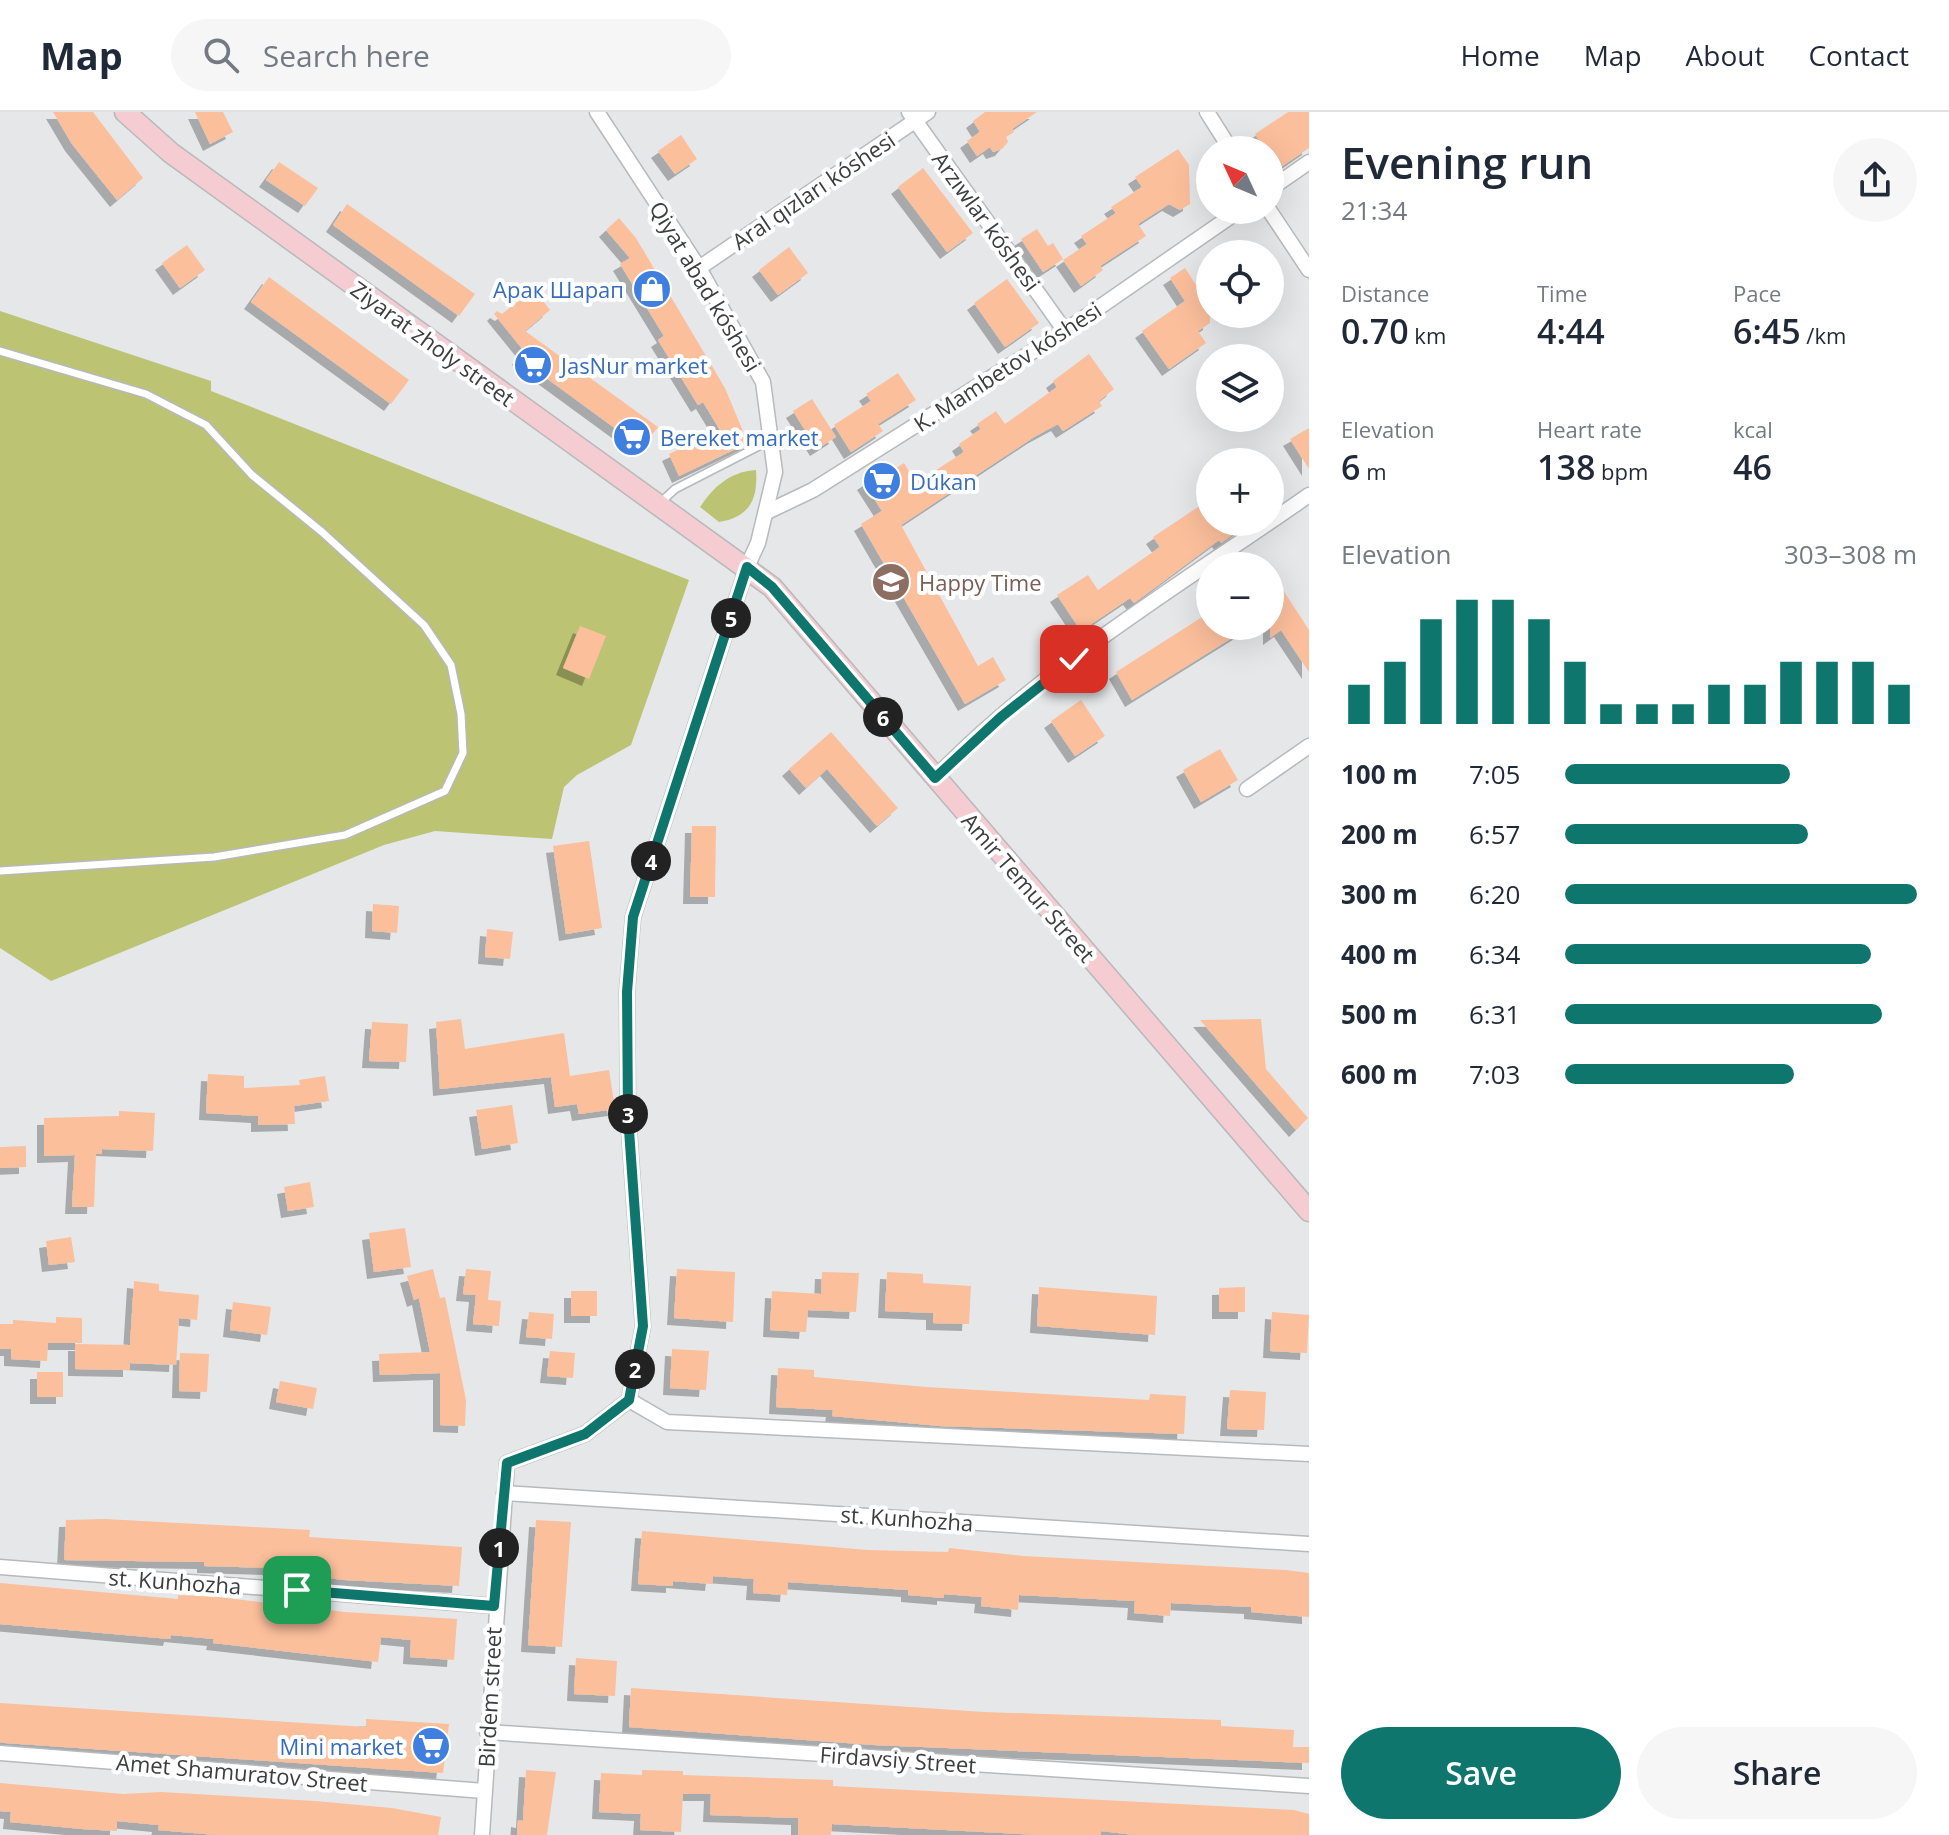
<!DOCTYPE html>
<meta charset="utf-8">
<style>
:root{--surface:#fff;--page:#f6f6f7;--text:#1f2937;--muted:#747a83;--line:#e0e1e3;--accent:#0f766e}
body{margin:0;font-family:"Open Sans",sans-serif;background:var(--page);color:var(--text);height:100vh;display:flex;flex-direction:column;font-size:30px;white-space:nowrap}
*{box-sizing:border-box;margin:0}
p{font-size:26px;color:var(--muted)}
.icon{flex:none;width:44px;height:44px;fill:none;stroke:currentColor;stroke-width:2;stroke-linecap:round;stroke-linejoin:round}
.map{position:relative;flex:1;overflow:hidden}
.sheet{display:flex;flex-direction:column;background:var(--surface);width:640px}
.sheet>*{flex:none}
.needle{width:52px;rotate:314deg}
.buttons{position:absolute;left:1196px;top:24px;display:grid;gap:16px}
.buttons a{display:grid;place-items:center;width:88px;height:88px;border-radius:50%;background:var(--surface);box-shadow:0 8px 32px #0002;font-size:40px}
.pin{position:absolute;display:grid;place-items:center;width:68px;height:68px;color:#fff;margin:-34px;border-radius:16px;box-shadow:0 4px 12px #0006}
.km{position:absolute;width:40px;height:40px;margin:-20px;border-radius:50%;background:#222;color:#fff;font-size:22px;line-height:40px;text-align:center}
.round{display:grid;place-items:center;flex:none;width:84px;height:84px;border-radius:42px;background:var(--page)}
.summary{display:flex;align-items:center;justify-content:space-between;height:136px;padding:0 32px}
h1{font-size:44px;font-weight:600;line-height:60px}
.stats{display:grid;grid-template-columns:repeat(3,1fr);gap:12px;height:136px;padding:8px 32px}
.stats div{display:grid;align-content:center}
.stats b{font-size:34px;font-weight:600}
.stats small{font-size:22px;font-weight:400}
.stats p{font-size:22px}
.chart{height:224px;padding:16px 32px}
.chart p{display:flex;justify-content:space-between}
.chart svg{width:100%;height:144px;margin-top:8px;stroke:var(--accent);stroke-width:6}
.primary-button{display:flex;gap:16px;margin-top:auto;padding:16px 32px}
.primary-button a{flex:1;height:92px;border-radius:48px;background:var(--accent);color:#fff;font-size:32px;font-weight:600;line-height:92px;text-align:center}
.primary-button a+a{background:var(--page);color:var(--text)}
ul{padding:0 32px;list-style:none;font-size:26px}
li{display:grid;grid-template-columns:128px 96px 1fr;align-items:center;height:60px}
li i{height:20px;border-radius:10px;background:var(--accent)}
header{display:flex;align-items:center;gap:48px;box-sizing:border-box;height:112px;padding:0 40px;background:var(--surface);border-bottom:2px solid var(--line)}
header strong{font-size:38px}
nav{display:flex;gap:44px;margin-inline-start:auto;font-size:28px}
.search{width:560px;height:72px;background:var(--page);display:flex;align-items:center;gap:20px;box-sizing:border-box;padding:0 28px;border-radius:44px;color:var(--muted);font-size:30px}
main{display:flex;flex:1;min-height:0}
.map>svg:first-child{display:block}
</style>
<header>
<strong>Map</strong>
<div class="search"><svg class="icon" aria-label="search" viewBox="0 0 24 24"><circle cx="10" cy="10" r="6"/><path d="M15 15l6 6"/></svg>Search here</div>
<nav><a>Home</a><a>Map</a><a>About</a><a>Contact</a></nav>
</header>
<main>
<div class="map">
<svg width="1309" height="1723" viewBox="0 0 1309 1723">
<defs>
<filter id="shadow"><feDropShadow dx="-7" dy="7" stdDeviation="0" flood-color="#0004"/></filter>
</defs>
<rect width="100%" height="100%" fill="#e5e7e9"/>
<g fill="#bcc473">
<polygon points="0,199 211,269 211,279 689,468 631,633 577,663 564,675 552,727 435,719 384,733 51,869 0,836"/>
<path d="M756,358C758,387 750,405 719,410L700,395C714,374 730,360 756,358Z"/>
</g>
<g fill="#fcbf9c" filter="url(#shadow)">
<polygon points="53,0 93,0 143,66 117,88 72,32"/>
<polygon points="195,0 223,0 233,20 210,32"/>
<polygon points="985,0 1037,0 1012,17 1014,20 1006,25 1008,30 1002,37 993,40 990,35 977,44 967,29 980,20 973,9"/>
<polygon points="1288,0 1309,0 1309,36 1278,57 1270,38 1265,38 1255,22"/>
<polygon points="681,23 697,47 675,62 658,39"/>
<polygon points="1178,37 1189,53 1190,92 1180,98 1169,92 1138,112 1146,124 1100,154 1103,158 1081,174 1063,148 1087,132 1081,124 1116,101 1111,95 1142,75 1135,65"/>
<polygon points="279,50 318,76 305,94 266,68"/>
<polygon points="923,56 973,121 947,140 898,75"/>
<polygon points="347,92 475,182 459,204 333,113"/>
<polygon points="619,106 636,126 725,276 748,331 679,364 669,342 720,318 703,290 698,293 658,228 664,224 620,152 630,146 606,118"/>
<polygon points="1037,117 1048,134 1053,131 1063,147 1043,160 1021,127"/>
<polygon points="187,133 205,158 180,176 162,151"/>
<polygon points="789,135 808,161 778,183 759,158"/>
<polygon points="1185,156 1200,179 1210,173 1210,211 1198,219 1206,231 1169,257 1142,219 1185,189 1170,166"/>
<polygon points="269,165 409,268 391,292 251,190"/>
<polygon points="1007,167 1039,211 1005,235 974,191"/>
<polygon points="534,177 550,198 525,219 658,315 642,336 519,246 524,239 494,202 497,199 502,202"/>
<polygon points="1089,242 1114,277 1099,289 1102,294 1063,319 1058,312 1034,325 901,413 978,554 993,545 1006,568 965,592 861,412 882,399 864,371 887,356 890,360 904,351 916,371 964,340 959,332 981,317 977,312 996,299 1005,312 1057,275 1053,269"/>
<polygon points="898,261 916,288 878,312 883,319 851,340 834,313 871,289 866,282"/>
<polygon points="812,287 836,325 817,337 793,299"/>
<polygon points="1309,316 1309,357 1290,327"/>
<polygon points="1210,387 1210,410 1250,410 1221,431 1219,428 1134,491 1130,486 1081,519 1057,483 1088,463 1098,478 1160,435 1153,425"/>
<polygon points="1270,458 1309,518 1309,560 1281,518 1270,526"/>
<polygon points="1210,500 1210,514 1251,514 1132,588 1116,560"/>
<polygon points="580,514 606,524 589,567 563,556"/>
<polygon points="1081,588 1105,624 1075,644 1051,609"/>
<polygon points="831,620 898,696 877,714 827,657 806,676 789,657"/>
<polygon points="1220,637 1238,668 1201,690 1183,658"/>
<polygon points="692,714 716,714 715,785 690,785"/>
<polygon points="589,729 602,816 566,822 553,734"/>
<polygon points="373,792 399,794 397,821 372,819"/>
<polygon points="487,817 513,820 510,847 485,845"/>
<polygon points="461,907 465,937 564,921 570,964 609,958 615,997 579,1002 577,992 555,995 551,965 440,977 436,910"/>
<polygon points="1261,907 1266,957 1308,1006 1296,1018 1200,908"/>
<polygon points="372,910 408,912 406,950 369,949"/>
<polygon points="208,962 244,964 244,976 300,973 299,968 325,964 329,989 294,994 295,1012 258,1013 258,1004 206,1001"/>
<polygon points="512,993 518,1031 482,1037 476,998"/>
<polygon points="119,999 155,1001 153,1039 102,1037 102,1042 96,1042 94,1095 72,1095 75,1043 44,1044 44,1006 119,1004"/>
<polygon points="26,1034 26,1055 0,1056 0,1035"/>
<polygon points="310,1070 314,1095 288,1099 284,1075"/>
<polygon points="405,1116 411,1155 374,1160 369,1121"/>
<polygon points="71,1125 75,1150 49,1153 46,1129"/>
<polygon points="433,1157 440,1186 445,1185 466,1288 465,1314 440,1313 440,1261 380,1263 379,1242 430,1240 419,1186 414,1188 407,1164"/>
<polygon points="466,1157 491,1159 488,1188 501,1189 499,1214 473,1212 476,1183 463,1182"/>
<polygon points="677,1157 735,1160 733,1210 674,1206"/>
<polygon points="822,1160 859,1161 856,1200 808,1198 806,1220 770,1218 772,1179 821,1182"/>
<polygon points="887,1160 923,1162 923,1171 971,1174 969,1212 933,1211 933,1201 885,1199"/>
<polygon points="134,1169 159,1172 159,1179 199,1183 197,1208 179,1206 176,1253 130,1251 130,1258 75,1257 75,1232 130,1233"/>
<polygon points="1039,1175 1157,1184 1155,1223 1037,1214"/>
<polygon points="1245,1175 1245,1200 1219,1200 1219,1176"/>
<rect x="571" y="1179" width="26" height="25"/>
<polygon points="233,1190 271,1195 267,1223 230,1218"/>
<polygon points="529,1200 554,1202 552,1227 526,1225"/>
<polygon points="1272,1200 1309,1203 1307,1241 1270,1239"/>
<polygon points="56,1205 82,1206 82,1231 48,1231 47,1249 11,1247 11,1237 0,1237 0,1212 13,1212 13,1208 56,1211"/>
<polygon points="672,1237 709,1239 706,1278 670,1276"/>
<polygon points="550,1239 575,1241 573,1266 547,1264"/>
<polygon points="180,1241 209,1242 207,1280 179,1279"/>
<polygon points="778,1256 814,1258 814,1265 926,1275 1149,1288 1150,1282 1186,1284 1184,1322 940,1314 832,1304 833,1298 776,1295"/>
<rect x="37" y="1260" width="26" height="25"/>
<polygon points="280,1269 317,1276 313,1297 276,1290"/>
<polygon points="1230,1278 1266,1280 1264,1318 1227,1317"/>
<polygon points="105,1407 310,1418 309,1425 462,1435 459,1474 345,1468 308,1464 309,1457 204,1454 204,1450 64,1448 66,1408"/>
<polygon points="536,1408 571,1410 562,1535 528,1533"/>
<polygon points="642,1419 868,1438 948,1440 949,1436 1024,1444 1286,1458 1309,1461 1309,1505 1251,1500 1251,1495 1171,1491 1170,1504 1134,1501 1135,1489 1019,1483 1018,1498 981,1494 982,1485 944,1482 944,1486 908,1483 908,1478 788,1470 787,1483 753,1481 754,1467 713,1464 712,1472 673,1469 673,1474 638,1472"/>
<polygon points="0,1471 178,1487 178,1483 218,1485 345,1500 457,1507 454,1548 410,1545 411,1528 381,1525 378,1550 213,1531 214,1527 171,1523 170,1527 0,1512"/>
<polygon points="576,1546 617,1549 615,1584 574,1582"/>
<polygon points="631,1576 984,1600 1221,1608 1221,1614 1294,1618 1293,1635 1309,1635 1309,1651 874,1633 629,1615"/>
<polygon points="0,1591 366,1615 366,1607 449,1612 443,1661 5,1631 0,1630"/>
<polygon points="526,1658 556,1660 547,1723 517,1723 518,1708 523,1709"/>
<polygon points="642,1658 683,1659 683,1663 833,1668 833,1674 870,1676 1294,1698 1309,1702 1309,1723 1135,1723 1101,1719 1101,1723 1038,1723 832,1712 831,1723 798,1723 798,1706 710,1703 711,1682 683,1682 681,1720 640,1718 641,1702 599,1700 601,1661 642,1663"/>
<polygon points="0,1671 123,1682 161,1680 315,1689 392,1696 441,1705 438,1723 217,1723 158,1718 159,1713 117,1709 117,1719 82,1717 10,1710 11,1700 0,1699"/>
</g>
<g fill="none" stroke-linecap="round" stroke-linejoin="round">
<g stroke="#b7b9bb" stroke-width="10">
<g id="lane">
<polyline points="0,239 146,282 206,313 252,363 322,420 424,513 451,553 461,602 463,641 445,679 345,723 214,745 0,759"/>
<polyline points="660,391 675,377 761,333"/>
</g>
</g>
<g stroke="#b7b9bb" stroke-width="17">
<g id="street">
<polyline points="909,0 1065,219"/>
<polyline points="1207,0 1231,38"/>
<polyline points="1270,77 1309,50"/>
<polyline points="1269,98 1309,158"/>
<polyline points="699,156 928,0"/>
<polyline points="767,400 813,378 1065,219 1240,98"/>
<path d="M935,666C1043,554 1182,472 1309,383"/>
<polyline points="1247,677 1309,634"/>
<polyline points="629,1288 667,1310 1309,1342"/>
<polyline points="504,1381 1309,1432"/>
<polyline points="0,1455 494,1494"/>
<polyline points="487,1620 1309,1674"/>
<polyline points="0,1641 484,1679"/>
<polyline points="482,1723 507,1351 585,1322 629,1288 643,1214 628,1004 627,880 633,805 747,455 758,431 775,360 763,270 699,156 597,0"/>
</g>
</g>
<g stroke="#b7b9bb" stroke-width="23">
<polyline id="secondary" points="125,0 171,41 772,475 1309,1099"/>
</g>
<use href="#lane" stroke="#fff" stroke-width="7"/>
<use href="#street" stroke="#fff" stroke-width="14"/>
<use href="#secondary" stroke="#f4ccd1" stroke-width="20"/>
</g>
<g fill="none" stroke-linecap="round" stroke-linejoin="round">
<g stroke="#fff" stroke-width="16">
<polyline id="route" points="297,1478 494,1494 507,1351 585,1322 629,1288 643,1214 628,1004 627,880 633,805 747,455 772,475 935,666 1001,605 1074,547"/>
</g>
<use href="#route" stroke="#0f766e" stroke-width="10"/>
</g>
<defs>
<g id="shop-disc" transform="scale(2)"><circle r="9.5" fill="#3f7fe0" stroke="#fff"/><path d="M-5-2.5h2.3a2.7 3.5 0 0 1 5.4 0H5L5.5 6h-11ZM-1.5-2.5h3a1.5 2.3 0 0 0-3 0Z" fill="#fff"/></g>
<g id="supermarket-disc" transform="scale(2)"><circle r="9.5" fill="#3f7fe0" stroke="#fff"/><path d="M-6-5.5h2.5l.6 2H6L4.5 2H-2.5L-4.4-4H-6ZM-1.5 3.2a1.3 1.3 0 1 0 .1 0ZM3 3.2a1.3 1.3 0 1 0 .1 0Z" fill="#fff"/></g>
<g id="school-disc" transform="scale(2)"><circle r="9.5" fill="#8d6e63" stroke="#fff"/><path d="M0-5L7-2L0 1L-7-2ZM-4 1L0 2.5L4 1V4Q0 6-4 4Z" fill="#fff"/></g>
</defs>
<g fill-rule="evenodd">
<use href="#shop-disc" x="652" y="177"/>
<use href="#supermarket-disc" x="533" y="253"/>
<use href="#supermarket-disc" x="632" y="325"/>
<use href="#supermarket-disc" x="882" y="369"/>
<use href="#school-disc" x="891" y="470"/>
<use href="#supermarket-disc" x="431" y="1634"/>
</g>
<g text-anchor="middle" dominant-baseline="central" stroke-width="8" stroke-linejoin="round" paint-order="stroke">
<g font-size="22" fill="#3c3d3e" stroke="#fff">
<text transform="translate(813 78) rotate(-34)">Aral qızları kóshesi</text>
<text transform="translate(987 109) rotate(54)">Arzıwlar kóshesi</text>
<text transform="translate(706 174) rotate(59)">Qiyat abad kóshesi</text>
<text transform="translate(433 231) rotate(36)">Ziyarat zholy street</text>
<text transform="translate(1007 254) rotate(-33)">K. Mambetov kóshesi</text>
<text transform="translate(1029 775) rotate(49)">Amir Temur Street</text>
<text transform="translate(907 1406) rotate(4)">st. Kunhozha</text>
<text transform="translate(175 1469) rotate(4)">st. Kunhozha</text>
<text transform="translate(489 1585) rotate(-87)">Birdem street</text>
<text transform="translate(898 1647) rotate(4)">Firdavsiy Street</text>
<text transform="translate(242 1660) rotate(5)">Amet Shamuratov Street</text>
</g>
<g font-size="22" fill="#366cbe" stroke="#fff" text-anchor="start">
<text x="624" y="177" text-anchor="end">Арак Шарап</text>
<text x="561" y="253">JasNur market</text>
<text x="660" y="325">Bereket market</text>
<text x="910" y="369">Dúkan</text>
<text x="403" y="1634" text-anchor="end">Mini market</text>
</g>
<g font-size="22" fill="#785e54" stroke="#fff" text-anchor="start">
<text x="919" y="470">Happy Time</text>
</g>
</g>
</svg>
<div class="buttons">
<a><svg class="needle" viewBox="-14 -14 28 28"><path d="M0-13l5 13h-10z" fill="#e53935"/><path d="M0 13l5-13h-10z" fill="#747a83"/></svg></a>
<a><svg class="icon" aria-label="locate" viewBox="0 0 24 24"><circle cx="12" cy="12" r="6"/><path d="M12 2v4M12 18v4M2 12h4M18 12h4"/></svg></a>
<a><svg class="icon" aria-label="layers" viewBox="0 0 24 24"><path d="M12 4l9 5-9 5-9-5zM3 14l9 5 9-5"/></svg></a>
<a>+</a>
<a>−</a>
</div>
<div class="pin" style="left:297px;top:1478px;background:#1e9e55"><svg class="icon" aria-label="arrive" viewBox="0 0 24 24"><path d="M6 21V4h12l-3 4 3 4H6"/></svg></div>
<div class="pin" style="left:1074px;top:547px;background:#d93025"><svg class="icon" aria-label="check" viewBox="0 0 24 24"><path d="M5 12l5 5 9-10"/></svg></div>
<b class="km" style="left:499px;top:1436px">1</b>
<b class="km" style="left:635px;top:1257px">2</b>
<b class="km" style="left:628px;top:1002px">3</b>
<b class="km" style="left:651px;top:749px">4</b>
<b class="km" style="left:731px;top:506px">5</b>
<b class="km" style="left:883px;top:605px">6</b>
</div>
<section class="sheet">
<div class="summary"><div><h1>Evening run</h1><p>21:34</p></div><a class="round"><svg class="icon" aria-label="share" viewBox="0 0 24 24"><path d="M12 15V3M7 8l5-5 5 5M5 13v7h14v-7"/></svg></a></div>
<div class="stats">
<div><p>Distance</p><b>0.70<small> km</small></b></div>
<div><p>Time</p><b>4:44</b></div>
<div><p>Pace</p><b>6:45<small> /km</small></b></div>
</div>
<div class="stats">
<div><p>Elevation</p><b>6<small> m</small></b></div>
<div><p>Heart rate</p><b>138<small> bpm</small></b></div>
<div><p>kcal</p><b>46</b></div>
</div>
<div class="chart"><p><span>Elevation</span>303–308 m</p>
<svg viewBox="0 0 160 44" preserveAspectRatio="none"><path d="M5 44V32M15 44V25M25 44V12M35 44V6M45 44V6M55 44V12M65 44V25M75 44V38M85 44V38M95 44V38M105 44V32M115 44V32M125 44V25M135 44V25M145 44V25M155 44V32"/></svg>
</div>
<ul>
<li><b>100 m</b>7:05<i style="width:64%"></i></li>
<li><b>200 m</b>6:57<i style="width:69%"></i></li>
<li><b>300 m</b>6:20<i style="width:100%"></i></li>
<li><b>400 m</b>6:34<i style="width:87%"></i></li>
<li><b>500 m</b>6:31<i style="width:90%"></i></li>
<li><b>600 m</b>7:03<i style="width:65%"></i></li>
</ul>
<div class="primary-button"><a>Save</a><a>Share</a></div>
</section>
</main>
